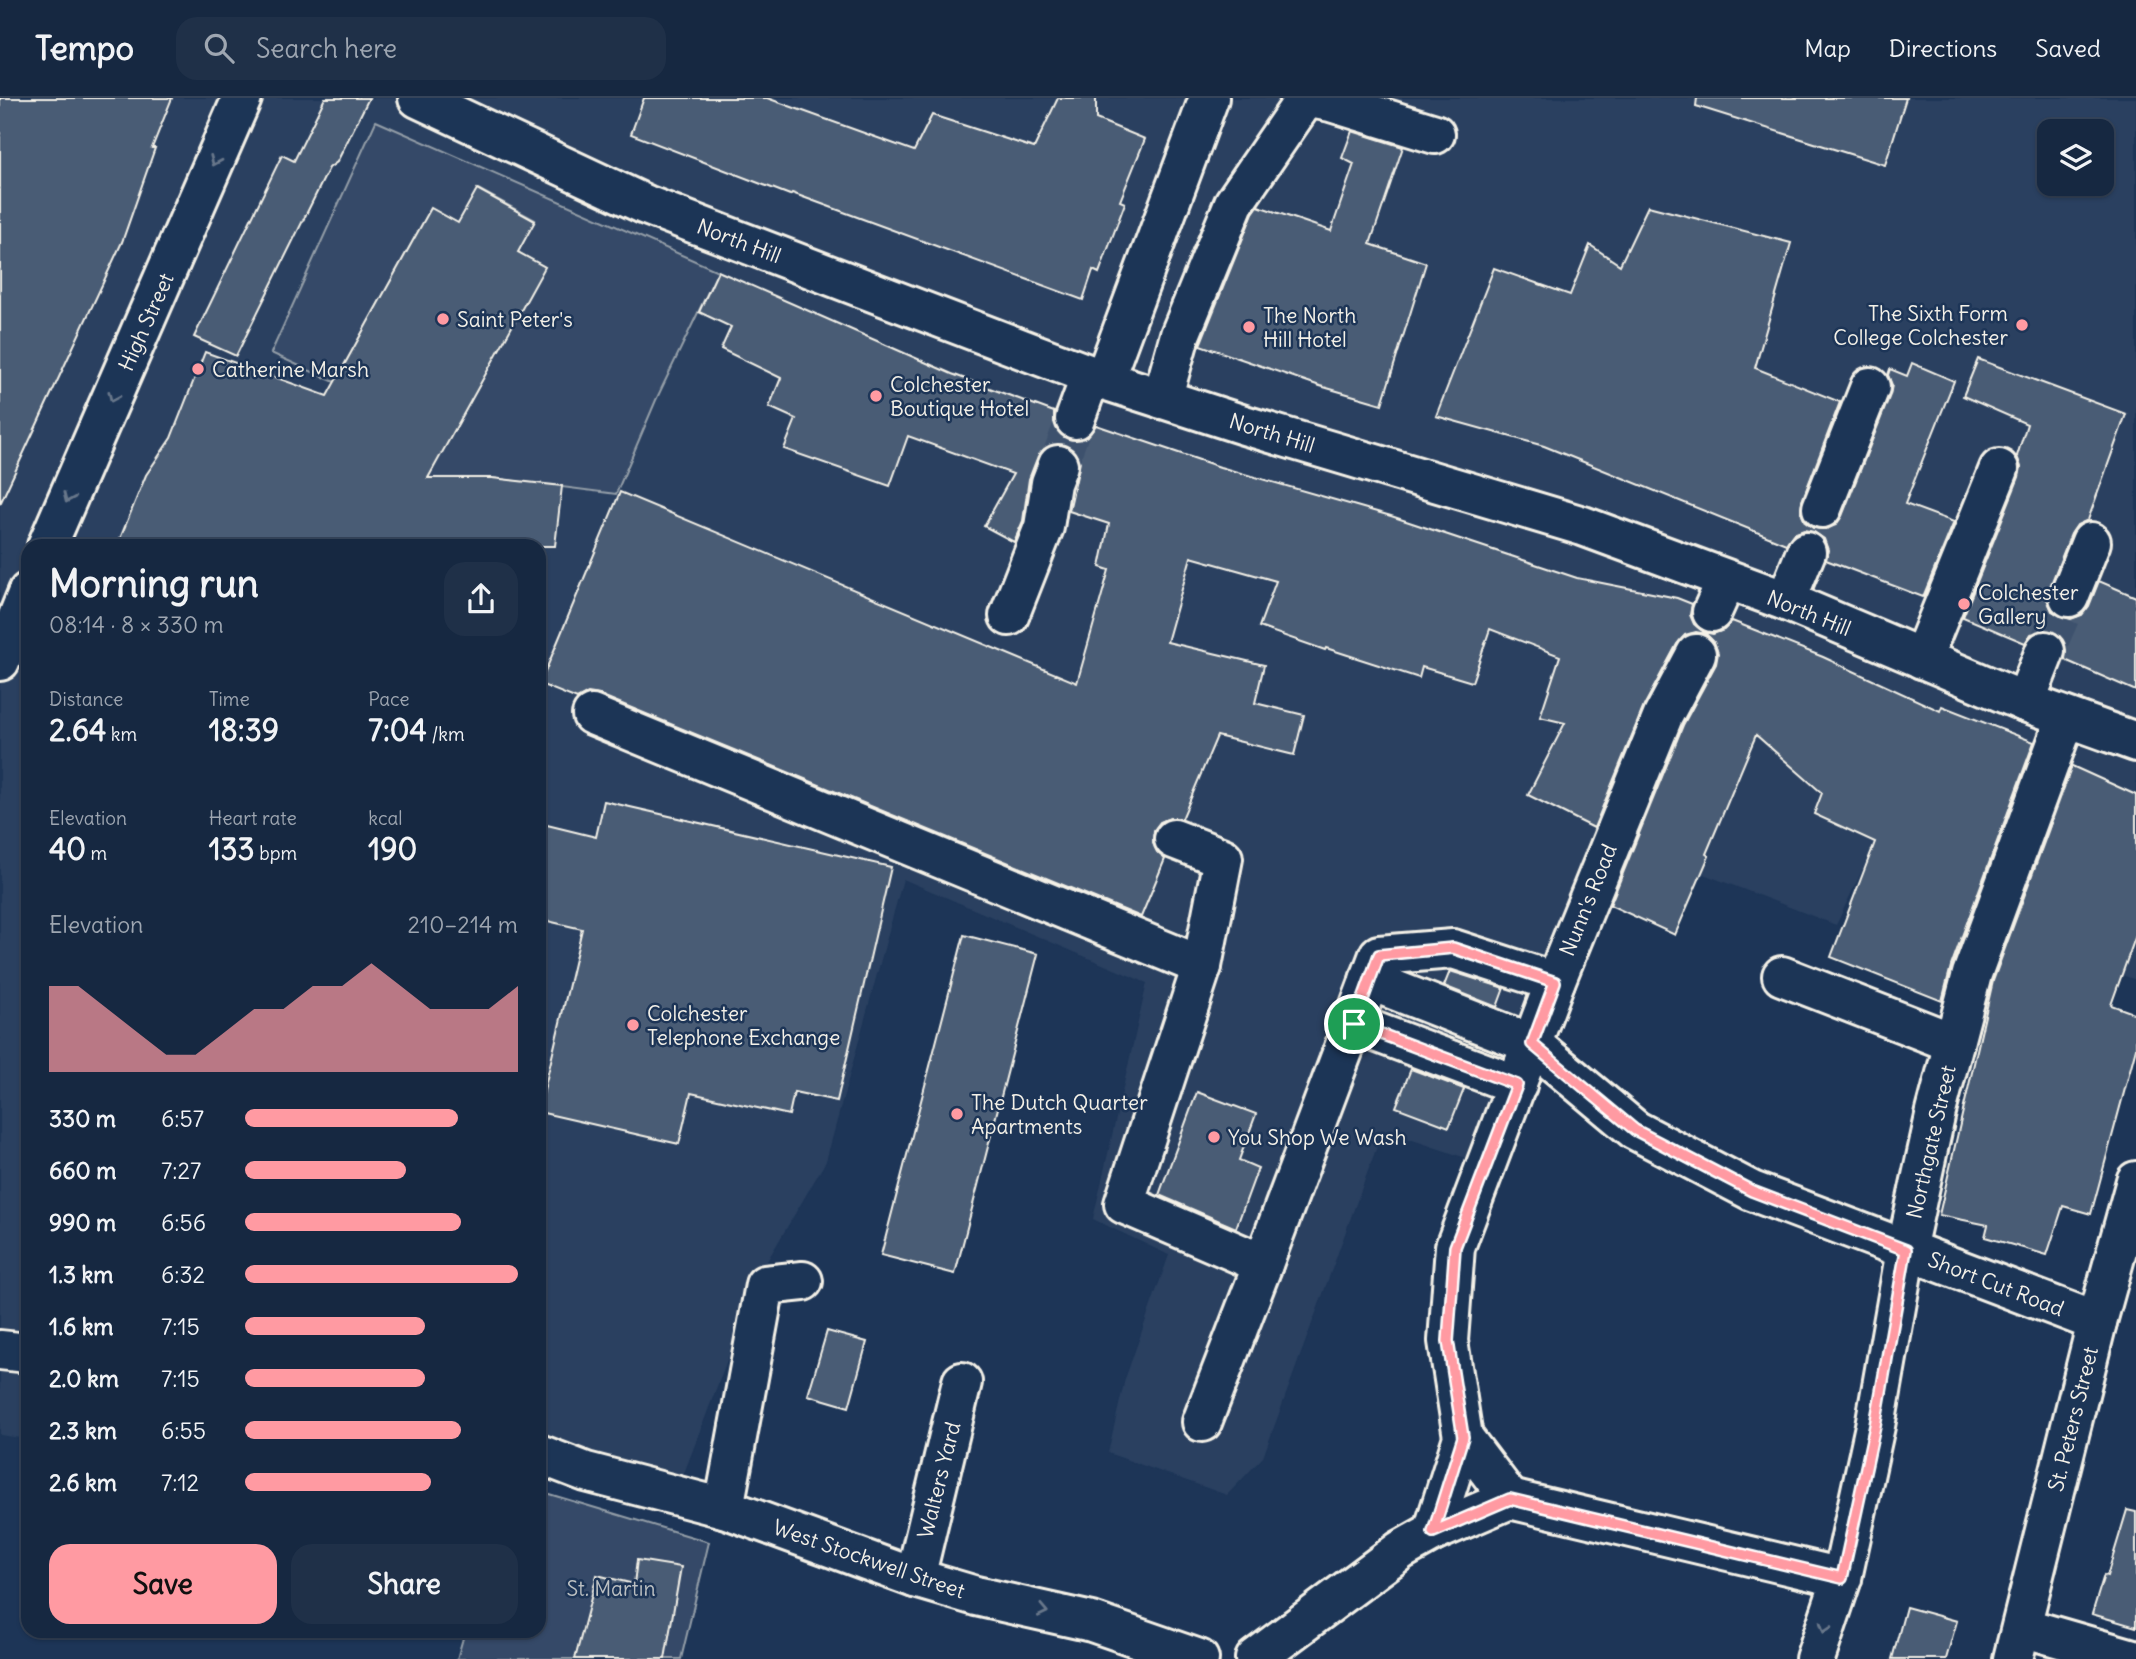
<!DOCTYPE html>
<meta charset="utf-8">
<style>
:root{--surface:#162841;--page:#1f3048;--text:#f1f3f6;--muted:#9ea6b1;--line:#35445a;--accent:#ff9aa2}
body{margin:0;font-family:Delius,sans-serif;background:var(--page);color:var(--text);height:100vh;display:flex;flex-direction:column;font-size:26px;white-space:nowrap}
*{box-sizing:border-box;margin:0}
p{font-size:23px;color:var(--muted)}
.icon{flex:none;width:38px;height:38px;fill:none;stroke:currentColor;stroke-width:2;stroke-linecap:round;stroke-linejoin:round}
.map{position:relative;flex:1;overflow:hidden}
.drawer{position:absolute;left:21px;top:441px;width:525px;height:1099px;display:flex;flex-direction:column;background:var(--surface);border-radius:21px;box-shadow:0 2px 5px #0004,0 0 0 2px var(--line)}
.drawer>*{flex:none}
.tools{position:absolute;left:2037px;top:21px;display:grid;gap:14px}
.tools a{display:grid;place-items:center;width:77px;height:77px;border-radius:14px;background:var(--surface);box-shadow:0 2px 5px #0004,0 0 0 2px var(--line);font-size:35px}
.pin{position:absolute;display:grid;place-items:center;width:60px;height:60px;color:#fff;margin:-30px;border:4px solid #fff;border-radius:50%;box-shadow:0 2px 7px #0007}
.round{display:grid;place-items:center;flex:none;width:74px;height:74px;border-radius:21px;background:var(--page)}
.headline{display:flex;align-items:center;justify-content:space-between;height:119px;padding:0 28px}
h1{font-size:38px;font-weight:700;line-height:52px}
.metrics{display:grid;grid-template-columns:repeat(3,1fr);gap:10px;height:119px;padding:7px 28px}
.metrics div{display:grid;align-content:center}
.metrics b{font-size:30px;font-weight:700}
.metrics small{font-size:19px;font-weight:400}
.metrics p{font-size:19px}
.chart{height:196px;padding:14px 28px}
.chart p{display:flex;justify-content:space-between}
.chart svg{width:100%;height:126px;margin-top:7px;fill:var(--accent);opacity:.7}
.cta{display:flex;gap:14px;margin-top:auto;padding:14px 28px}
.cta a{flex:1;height:80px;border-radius:21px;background:var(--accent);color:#111;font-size:28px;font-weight:700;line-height:80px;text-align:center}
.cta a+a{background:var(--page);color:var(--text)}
ul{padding:0 28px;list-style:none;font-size:23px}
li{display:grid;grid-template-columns:112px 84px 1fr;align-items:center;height:52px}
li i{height:18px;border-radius:9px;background:var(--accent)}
header{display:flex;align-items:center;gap:42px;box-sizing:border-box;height:98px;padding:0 35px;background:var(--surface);border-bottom:2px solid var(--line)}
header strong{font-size:33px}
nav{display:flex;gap:38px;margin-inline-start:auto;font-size:24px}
.search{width:490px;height:63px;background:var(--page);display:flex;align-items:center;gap:18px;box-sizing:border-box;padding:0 24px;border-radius:21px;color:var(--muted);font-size:26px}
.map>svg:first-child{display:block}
</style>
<header>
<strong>Tempo</strong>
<div class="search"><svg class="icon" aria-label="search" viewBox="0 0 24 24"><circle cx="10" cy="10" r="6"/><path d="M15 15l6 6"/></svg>Search here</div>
<nav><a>Map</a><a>Directions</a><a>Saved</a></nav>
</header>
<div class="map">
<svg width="2136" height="1561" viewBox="0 0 2136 1561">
<rect width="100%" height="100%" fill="#1d3557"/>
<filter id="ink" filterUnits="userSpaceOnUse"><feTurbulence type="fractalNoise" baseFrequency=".0143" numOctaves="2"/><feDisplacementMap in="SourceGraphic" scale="14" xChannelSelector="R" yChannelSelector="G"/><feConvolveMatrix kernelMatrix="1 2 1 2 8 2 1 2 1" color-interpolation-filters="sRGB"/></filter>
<g filter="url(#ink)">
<path fill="#2a4060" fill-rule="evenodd" d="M0,0H2136V882L1977,824L2004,745L1894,706L1836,827L1602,737L1472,1062L1383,1032L1263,1359L1227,1397L1108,1355L1125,1281L1169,1157L1093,1121L1147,885L903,781L826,1063L760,1175L675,1399L539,1360V448H28V1341L0,1337ZM2049,33H2102V86H2049Z"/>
<g fill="#354a67" stroke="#949ea8" stroke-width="2" fill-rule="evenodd">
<path d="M376,23L718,173L656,302L616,396L492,380L427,408L337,285L271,255ZM478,91L535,122L518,154L544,169L454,333L341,273L431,110L458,125Z"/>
<polygon points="539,1393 709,1444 681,1561 457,1561 465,1533 539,1533"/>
</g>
<g fill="#485b74" stroke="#f4f1e8" stroke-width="2">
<polygon points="0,0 172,0 152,50 155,50 122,144 0,406"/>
<polygon points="325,0 369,0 337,64 329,70 236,258 194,239 282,57 294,63"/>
<polygon points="644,0 767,0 914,53 932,17 1034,50 1058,0 1096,0 1096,21 1145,41 1120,103 1125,105 1099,175 1093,172 1083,202 792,95 790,97 631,36"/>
<polygon points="1697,0 1906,0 1885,67 1696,8"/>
<polygon points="1352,33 1403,49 1370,146 1426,165 1382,306 1320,288 1200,247 1253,115 1258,108 1331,133 1354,66 1342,60"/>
<polygon points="477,91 535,123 518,154 545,169 428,380 492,380 562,388 555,448 117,448 146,377 171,340 205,254 327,298 431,110 458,125"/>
<polygon points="1648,108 1791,145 1755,270 1840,304 1802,403 1801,414 1805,424 1813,430 1826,431 1836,427 1842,418 1890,297 1892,287 1888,277 1890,271 1907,278 1912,265 1954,283 1905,406 1954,424 1923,499 1826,462 1828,452 1824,441 1814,434 1804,432 1793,436 1786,446 1544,348 1436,318 1494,170 1570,197 1590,147 1620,167"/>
<polygon points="718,173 952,276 1054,314 1054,325 1058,334 1067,341 1078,343 1088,338 1096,327 1220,369 1391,418 1577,480 1677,500 1692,506 1690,517 1694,526 1704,534 1713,536 1724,532 1732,523 1823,559 1940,613 1942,608 2034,644 1951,868 1942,903 1831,859 1875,744 1814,716 1822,695 1756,637 1706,756 1709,758 1675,837 1610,807 1683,627 1716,566 1718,555 1714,544 1706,536 1696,534 1685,537 1677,546 1644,608 1594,730 1528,697 1565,625 1540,619 1560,558 1490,531 1472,584 1422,569 1419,580 1326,550 1325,552 1259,529 1276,483 1191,459 1167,544 1264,567 1255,605 1304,617 1294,657 1217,638 1182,721 1170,720 1160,724 1154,732 1153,745 1157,754 1165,761 1141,819 600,597 588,595 577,601 540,586 620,394 1077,585 1109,472 1100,469 1109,426 1069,413 1080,364 1075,353 1067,347 1055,345 1045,350 1038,358 1029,381 1023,423 1014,444 984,428 1013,376 908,338 890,388 784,351 796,321 769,309 781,280 721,251 731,229 699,214"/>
<polygon points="1978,261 2126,316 2088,422 2077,427 2071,436 2049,491 2047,501 2052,513 2062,519 2071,521 2082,517 2089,508 2099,483 2136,499 2136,593 2065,562 2066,549 2062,539 2054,533 2041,532 2031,536 2025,545 1963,519 2019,379 2021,369 2017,358 2027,326 1963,298"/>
<polygon points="2072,668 2136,697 2136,837 2111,907 2136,916 2136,950 2091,1116 2063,1108 2047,1157 1985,1139 1988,1127 1939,1117 1993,883"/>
<polygon points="604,703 891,769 837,1003 794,994 789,1017 691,995 679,1046 539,1014 582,831 539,821 539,725 596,739"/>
<polygon points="964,837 1038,856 955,1176 881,1157"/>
<polygon points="1450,873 1504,890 1497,909 1444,888"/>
<polygon points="1411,971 1464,991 1449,1029 1396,1009"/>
<polygon points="1197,994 1256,1016 1239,1062 1258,1070 1236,1130 1159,1097"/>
<polygon points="827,1233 867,1244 849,1309 808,1297"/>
<polygon points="2127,1412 2136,1414 2136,1529 2092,1516 2104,1477 2107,1478"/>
<polygon points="637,1462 681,1469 665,1561 575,1561 597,1477 634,1486"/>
<polygon points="1906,1509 1957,1523 1946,1561 1892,1561"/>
</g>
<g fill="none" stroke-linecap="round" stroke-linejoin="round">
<g stroke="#3d516d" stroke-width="38" stroke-dasharray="38 19" stroke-linecap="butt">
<polyline points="1058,367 1075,321"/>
<polyline points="2045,553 2069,499"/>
</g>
<g stroke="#f4f1e8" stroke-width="44">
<g id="minor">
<polyline points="418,0 646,107 1027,253 1104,282 1244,327 1583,428 1786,503 2025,604 2136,644"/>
<polyline points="1310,0 1331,4 1435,36"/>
<polyline points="1104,282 1209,0"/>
<polyline points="1162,301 1180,237 1234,105 1306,0"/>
<polyline points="1075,321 1091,277"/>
<polyline points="1822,410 1870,289"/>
<polyline points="47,448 242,0"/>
<polyline points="2069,499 2091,444"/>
<polyline points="1786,503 1806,454"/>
<polyline points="1712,514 1726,483"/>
<polyline points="1009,518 1044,429 1051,385 1058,367"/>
<polyline points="1922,561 1999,371"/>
<polyline points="0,563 28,494"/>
<polyline points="2025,604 2045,553"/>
<polyline points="592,617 1202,868"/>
<polyline points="1174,741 1223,760 1202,868 1124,1106 1263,1166 1379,857 1453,851 1555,884"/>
<polyline points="1782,878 1954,945"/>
<polyline points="1369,882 1532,946 1635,1032 1752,1093 2097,1224"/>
<polyline points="1354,926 1517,987"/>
<polyline points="0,1252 28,1255"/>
<polyline points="1202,1324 1263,1166"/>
<polyline points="1463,1339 1510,1401"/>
<polyline points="539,1356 586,1374 724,1410 915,1480 976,1498 1092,1524 1199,1561"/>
<polyline points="724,1410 765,1187 803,1183"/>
<polyline points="1433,1434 1463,1339 1448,1243 1455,1149 1555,884 1663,618 1696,556"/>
<polyline points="915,1480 962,1284"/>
<polyline points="2022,1529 2133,1561"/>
<polyline points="1255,1561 1401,1452 1433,1434 1510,1401 1842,1480"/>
<polyline points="1815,1561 1842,1480 1875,1328 1906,1152 1936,1014 1972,876 2066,620"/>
<polyline points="2013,1561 2097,1224 2136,1083"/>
</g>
</g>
<use href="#minor" stroke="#1d3557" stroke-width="38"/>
</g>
<defs><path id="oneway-chevron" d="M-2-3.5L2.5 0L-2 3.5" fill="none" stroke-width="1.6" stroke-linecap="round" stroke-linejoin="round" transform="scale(1.75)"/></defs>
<g stroke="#68778a">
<use href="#oneway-chevron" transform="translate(215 63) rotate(113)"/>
<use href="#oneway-chevron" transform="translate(113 299) rotate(114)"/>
<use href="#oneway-chevron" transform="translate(68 400) rotate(114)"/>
<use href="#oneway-chevron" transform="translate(1043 1513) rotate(12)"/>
<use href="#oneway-chevron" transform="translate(1825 1530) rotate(108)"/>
</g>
</g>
<g fill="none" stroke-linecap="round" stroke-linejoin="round" filter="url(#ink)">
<g stroke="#fff" stroke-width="14">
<polygon id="route" points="1453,850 1555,884 1532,946 1635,1032 1752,1093 1906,1152 1875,1328 1842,1480 1510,1401 1433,1434 1463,1339 1448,1243 1455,1149 1517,987 1354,926 1379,857"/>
</g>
<use href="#route" stroke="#ff9aa2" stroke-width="9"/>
</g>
<g fill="#ff9aa2" stroke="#1d3557" stroke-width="2.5">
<circle cx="443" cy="221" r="7"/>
<circle cx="2022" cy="227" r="7"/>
<circle cx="1249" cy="229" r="7"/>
<circle cx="198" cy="271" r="7"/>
<circle cx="876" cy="298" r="7"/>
<circle cx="1964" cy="506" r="7"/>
<circle cx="633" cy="927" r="7"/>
<circle cx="957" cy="1016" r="7"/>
<circle cx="1214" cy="1039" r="7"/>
</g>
<g text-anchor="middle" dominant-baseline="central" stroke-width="5" stroke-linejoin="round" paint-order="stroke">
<g font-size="21" fill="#f4f1e8" stroke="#1d3557">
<text transform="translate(739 143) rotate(21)">North Hill</text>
<text transform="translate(146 224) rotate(-66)">High Street</text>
<text transform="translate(1272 335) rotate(17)">North Hill</text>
<text transform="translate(1809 515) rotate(22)">North Hill</text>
<text transform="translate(1588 802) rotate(-68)">Nunn's Road</text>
<text transform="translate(1931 1044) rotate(-77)">Northgate Street</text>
<text transform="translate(1996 1186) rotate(21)">Short Cut Road</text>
<text transform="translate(2073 1321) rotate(-76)">St. Peters Street</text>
<text transform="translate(939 1382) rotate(-76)">Walters Yard</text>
<text transform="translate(869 1461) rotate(19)">West Stockwell Street</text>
</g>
<g font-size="21" fill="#f4f1e8" stroke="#1d3557" text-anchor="start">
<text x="2008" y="215" text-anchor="end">The Sixth Form<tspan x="2008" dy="24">College Colchester</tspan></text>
<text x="1263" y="217">The North<tspan x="1263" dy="24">Hill Hotel</tspan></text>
<text x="457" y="221">Saint Peter's</text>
<text x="212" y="271">Catherine Marsh</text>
<text x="890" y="286">Colchester<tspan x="890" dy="24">Boutique Hotel</tspan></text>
<text x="1978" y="494">Colchester<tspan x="1978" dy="24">Gallery</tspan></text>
<text x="647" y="915">Colchester<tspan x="647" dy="24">Telephone Exchange</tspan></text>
<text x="971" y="1004">The Dutch Quarter<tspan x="971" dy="24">Apartments</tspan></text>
<text x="1228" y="1039">You Shop We Wash</text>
</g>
<g font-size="21" fill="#bbbfc1" stroke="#1d3557">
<text x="611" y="1490">St. Martin</text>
</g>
</g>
</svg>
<div class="tools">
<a><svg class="icon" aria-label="layers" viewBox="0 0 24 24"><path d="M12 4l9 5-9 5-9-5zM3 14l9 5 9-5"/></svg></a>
</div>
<div class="pin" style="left:1354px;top:926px;background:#1e9e55"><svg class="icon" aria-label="arrive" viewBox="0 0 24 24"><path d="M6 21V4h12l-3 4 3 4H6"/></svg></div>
<section class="drawer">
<div class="headline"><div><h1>Morning run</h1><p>08:14 · 8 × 330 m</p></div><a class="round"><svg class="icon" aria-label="share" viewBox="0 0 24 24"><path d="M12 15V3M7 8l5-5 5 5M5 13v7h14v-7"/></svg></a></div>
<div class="metrics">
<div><p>Distance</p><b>2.64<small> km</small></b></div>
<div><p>Time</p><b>18:39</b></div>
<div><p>Pace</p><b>7:04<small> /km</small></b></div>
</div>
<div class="metrics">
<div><p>Elevation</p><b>40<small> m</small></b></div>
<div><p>Heart rate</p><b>133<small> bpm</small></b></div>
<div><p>kcal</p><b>190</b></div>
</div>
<div class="chart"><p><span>Elevation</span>210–214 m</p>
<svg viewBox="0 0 160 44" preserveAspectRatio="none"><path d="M0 44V14L10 14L20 22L30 30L40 38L50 38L60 30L70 22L80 22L90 14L100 14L110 6L120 14L130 22L140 22L150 22L160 14V44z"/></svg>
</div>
<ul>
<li><b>330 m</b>6:57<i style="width:78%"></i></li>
<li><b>660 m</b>7:27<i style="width:59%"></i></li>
<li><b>990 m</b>6:56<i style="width:79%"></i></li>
<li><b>1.3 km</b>6:32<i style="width:100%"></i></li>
<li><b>1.6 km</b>7:15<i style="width:66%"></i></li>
<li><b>2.0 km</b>7:15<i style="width:66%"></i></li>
<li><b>2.3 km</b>6:55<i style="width:79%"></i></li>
<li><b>2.6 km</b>7:12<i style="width:68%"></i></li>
</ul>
<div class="cta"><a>Save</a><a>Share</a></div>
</section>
</div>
